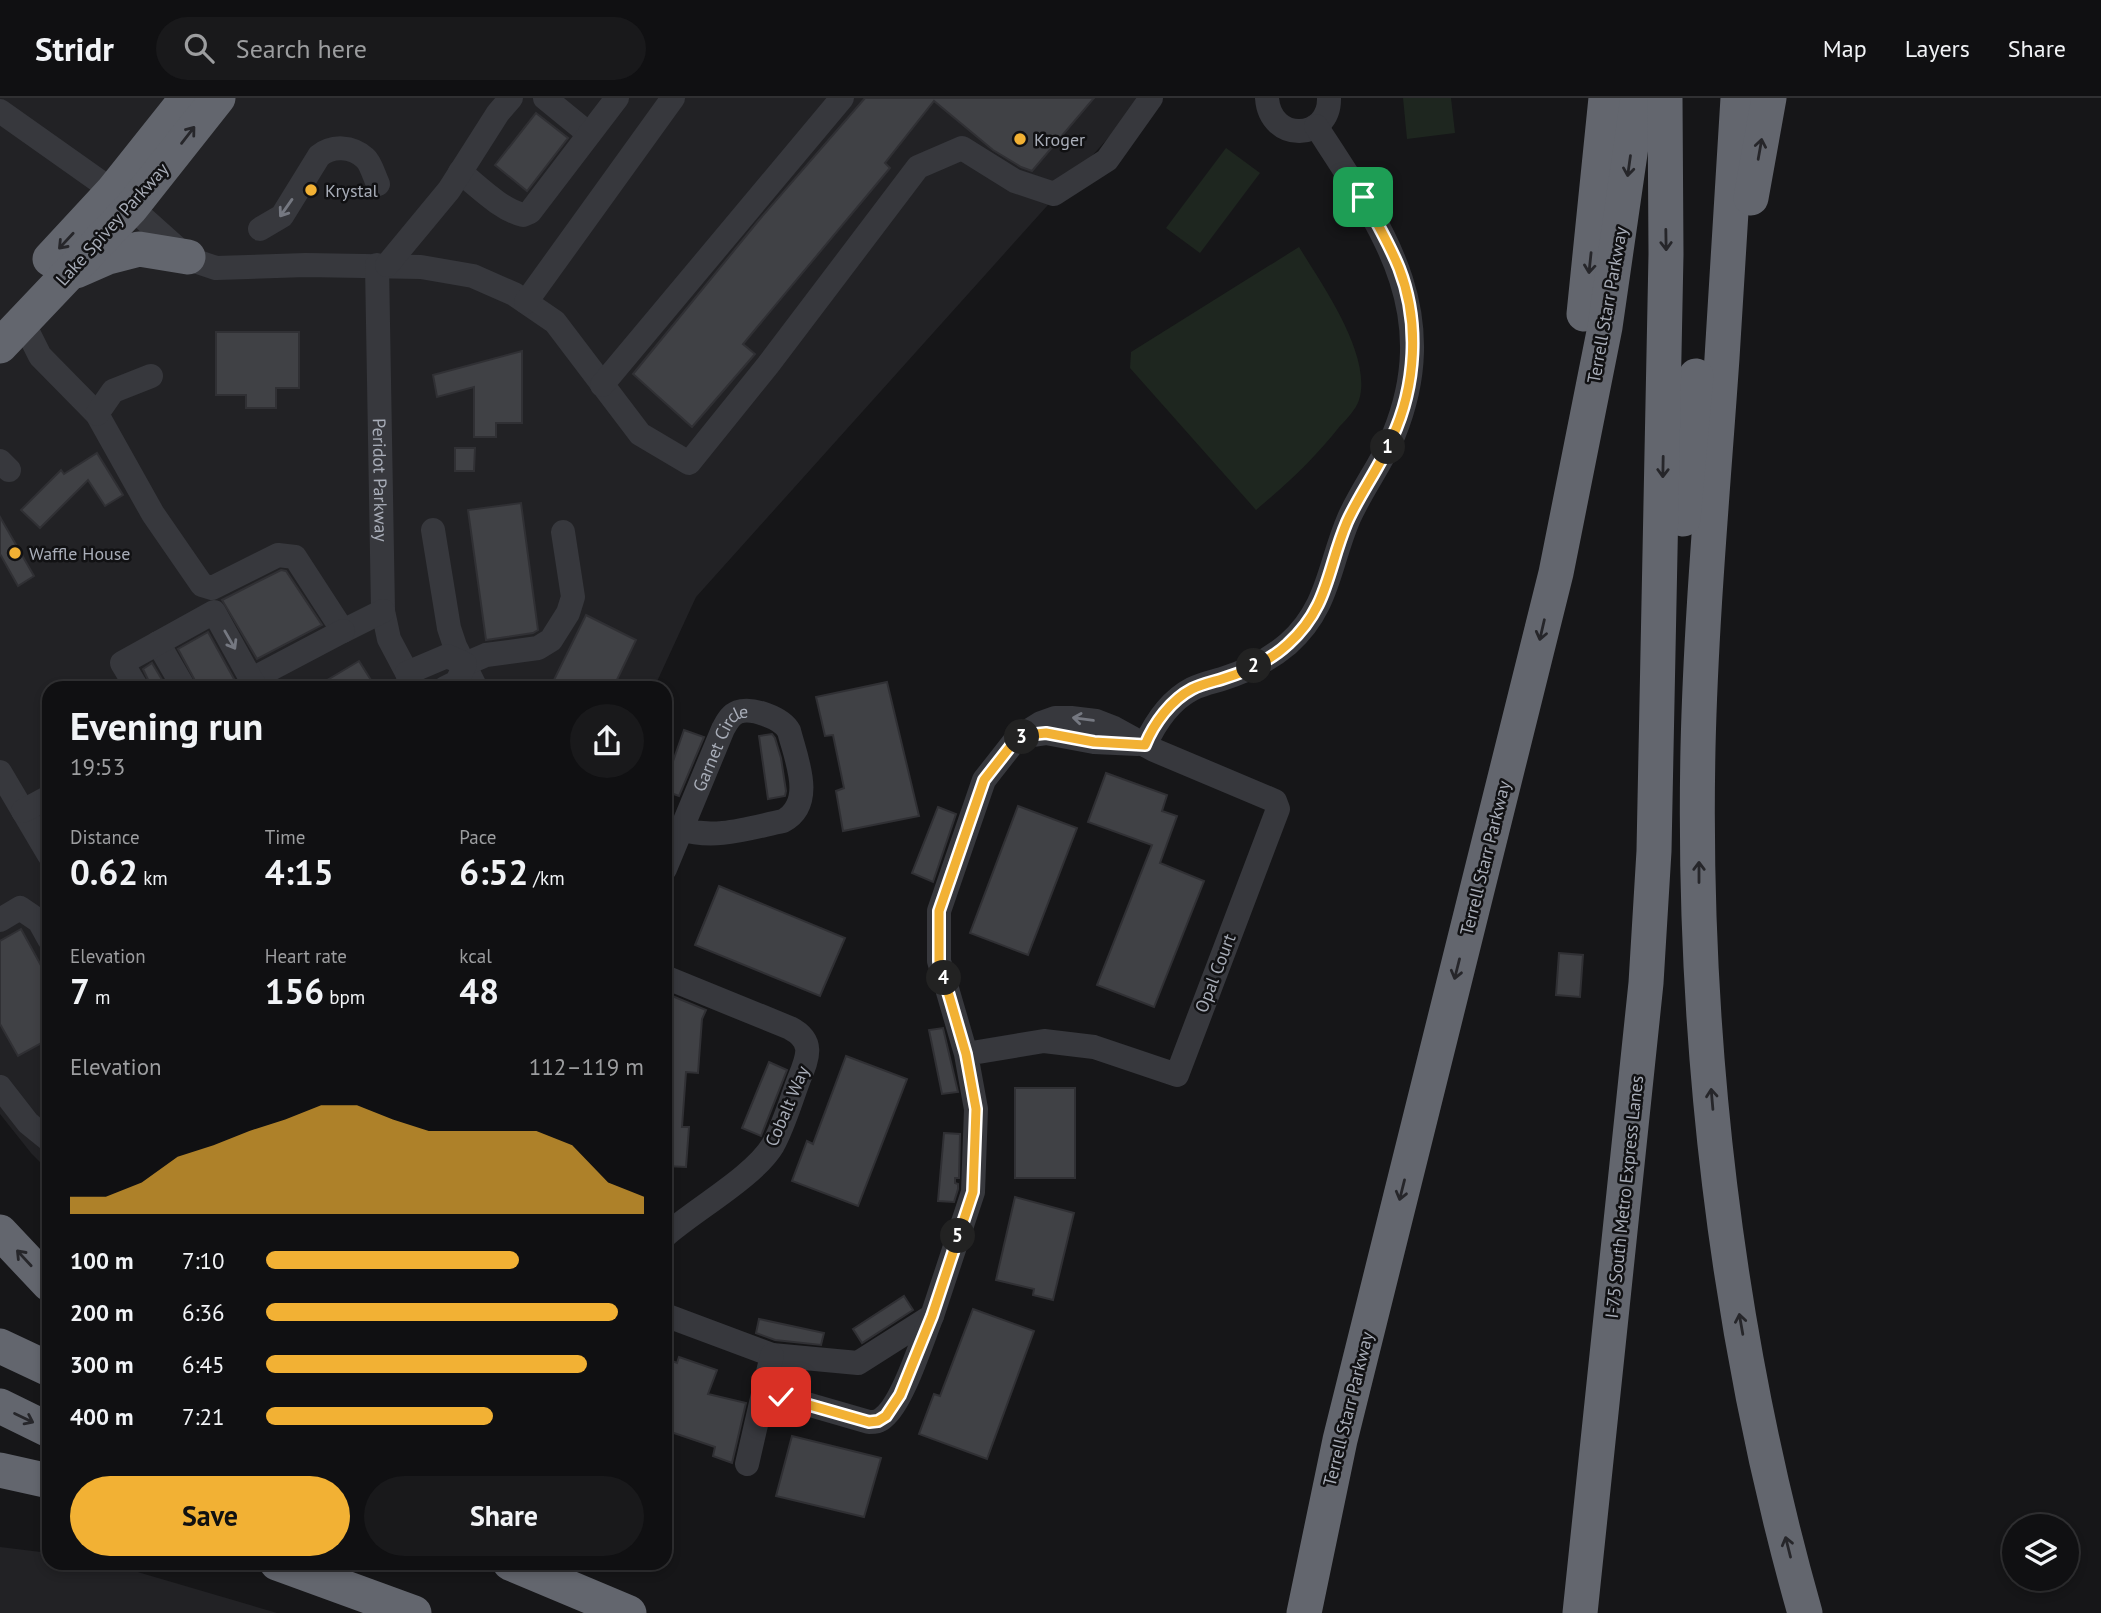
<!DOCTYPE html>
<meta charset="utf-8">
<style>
:root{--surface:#101012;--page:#19191b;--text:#f1f3f6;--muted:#9c9d9f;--line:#303032;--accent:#f2b134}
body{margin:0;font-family:"PT Sans",sans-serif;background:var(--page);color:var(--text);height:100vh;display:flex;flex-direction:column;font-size:26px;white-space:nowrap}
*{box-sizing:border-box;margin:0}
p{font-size:23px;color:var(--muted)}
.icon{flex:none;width:38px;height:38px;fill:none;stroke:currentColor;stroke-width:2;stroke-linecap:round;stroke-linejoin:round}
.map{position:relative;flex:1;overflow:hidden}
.panel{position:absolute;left:42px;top:583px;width:630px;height:889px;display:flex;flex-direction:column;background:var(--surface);border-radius:21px;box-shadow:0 4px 10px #0003,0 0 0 2px var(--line)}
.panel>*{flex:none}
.buttons{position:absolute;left:2002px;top:1416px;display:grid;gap:14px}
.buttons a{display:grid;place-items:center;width:77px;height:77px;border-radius:50%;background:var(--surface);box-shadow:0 4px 10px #0003,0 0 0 2px var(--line);font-size:35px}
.pin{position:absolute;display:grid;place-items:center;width:60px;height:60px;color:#fff;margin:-30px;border-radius:14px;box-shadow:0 4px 10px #0006}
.km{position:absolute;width:35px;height:35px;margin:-18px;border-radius:50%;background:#222;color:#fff;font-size:19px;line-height:35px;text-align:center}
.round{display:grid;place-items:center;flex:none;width:74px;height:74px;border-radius:37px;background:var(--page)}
.headline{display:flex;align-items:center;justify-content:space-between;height:119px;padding:0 28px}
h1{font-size:38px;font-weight:700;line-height:52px}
.stats{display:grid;grid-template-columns:repeat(3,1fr);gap:10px;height:119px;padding:7px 28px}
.stats div{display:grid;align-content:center}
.stats b{font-size:35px;font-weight:700}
.stats small{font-size:19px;font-weight:400}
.stats p{font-size:19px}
.chart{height:196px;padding:14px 28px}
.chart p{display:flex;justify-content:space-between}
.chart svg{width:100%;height:126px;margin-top:7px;fill:var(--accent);opacity:.7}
.button{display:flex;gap:14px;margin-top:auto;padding:14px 28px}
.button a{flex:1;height:80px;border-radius:42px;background:var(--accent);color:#111;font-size:28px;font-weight:700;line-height:80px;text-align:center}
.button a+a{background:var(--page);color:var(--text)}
ul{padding:0 28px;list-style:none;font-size:23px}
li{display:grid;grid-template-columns:112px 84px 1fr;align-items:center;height:52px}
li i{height:18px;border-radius:9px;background:var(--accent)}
header{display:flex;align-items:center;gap:42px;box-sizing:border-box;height:98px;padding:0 35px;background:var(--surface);border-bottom:2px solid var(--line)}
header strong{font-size:33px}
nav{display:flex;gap:38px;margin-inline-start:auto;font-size:24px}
.search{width:490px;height:63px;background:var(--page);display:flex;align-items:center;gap:18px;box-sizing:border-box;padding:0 24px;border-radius:38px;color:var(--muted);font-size:26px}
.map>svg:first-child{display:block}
</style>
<header>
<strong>Stridr</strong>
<div class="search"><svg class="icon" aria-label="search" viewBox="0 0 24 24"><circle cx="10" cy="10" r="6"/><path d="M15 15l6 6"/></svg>Search here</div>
<nav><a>Map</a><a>Layers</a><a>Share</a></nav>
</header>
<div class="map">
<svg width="2101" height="1515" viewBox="0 0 2101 1515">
<rect width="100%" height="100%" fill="#161618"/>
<g fill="#222225">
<polygon points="0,0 1144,0 696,499 654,590 49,590 49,1073 31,1055 0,1016"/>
<polygon points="0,1449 49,1455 49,1465 107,1465 277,1515 0,1515"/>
</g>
<g fill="#1e261f">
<polygon points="1403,0 1451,0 1455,35 1407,41"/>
<polygon points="1226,50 1260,75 1200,155 1166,130"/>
<path d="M1299,149C1321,185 1373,258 1359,302C1356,311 1347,321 1340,328C1315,360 1287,386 1256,412L1130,270L1131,254Z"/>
</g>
<g fill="#404145" stroke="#303034" stroke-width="2">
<polygon points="865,0 1094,0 1032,73 1021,69 993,52 934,3 885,65 890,70 743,246 755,256 692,329 633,276 759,122"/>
<polygon points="536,15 568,40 527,93 495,67"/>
<polygon points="216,234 299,234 299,290 276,290 276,310 246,310 246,297 216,297"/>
<polygon points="522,253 522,325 496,325 496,339 474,339 474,289 437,299 433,277"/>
<polygon points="455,350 475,350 474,373 455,373"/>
<polygon points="97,355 123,397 105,408 88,382 40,430 21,412 61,372 64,376"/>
<polygon points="521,405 538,532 533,535 486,542 468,412"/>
<polygon points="0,419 34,478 18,488 0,456"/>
<polygon points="281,472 286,473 322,527 257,561 222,502"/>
<polygon points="586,517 636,542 613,590 550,590"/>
<polygon points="208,534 239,590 199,590 178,551"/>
<polygon points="359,563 376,590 314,590"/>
<polygon points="152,565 167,590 152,590 143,571"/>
<polygon points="887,584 919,718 843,733 836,693 844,690 833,637 825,638 816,599"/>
<polygon points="684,632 704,639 679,698 665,693 665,686"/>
<polygon points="772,636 775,640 781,660 786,693 785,698 768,701 759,638"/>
<polygon points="1106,675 1167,697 1162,713 1177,718 1160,765 1204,783 1154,909 1097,887 1152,747 1088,724"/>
<polygon points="1018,708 1077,730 1028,857 970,835"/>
<polygon points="938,709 956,716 933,784 912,775"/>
<polygon points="719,788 845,840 820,898 695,847"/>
<polygon points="21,831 49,882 49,941 18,958 0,926 0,843"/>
<polygon points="1559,855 1583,857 1580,899 1556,897"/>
<polygon points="665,895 706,912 702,921 698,975 686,974 682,1029 689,1029 686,1069 665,1068"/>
<polygon points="943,930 958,994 942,996 929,932"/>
<polygon points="846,958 907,981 858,1108 792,1083 807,1043 813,1046"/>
<polygon points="769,964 787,972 761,1038 742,1030"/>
<rect x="1015" y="990" width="60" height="90"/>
<polygon points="944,1035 960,1036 959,1080 955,1080 955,1085 958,1086 958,1091 954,1104 938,1103"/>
<polygon points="1015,1099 1074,1115 1053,1202 1033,1197 1034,1191 996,1182"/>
<polygon points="904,1198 913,1212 862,1245 853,1231"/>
<polygon points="973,1211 1034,1233 987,1361 919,1336 934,1296 940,1298"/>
<polygon points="759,1221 824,1235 821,1247 775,1242 756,1235"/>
<polygon points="679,1259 717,1272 708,1296 746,1305 732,1365 713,1358 715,1349 665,1332 665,1260 677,1265"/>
<polygon points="792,1338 881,1360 864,1419 776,1398"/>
</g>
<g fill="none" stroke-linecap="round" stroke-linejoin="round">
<g stroke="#37383d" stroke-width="24">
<polyline points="545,0 589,36"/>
<path d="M1267,0C1270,45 1330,43 1329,0"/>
<polyline points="0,13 113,93 180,153 198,164 216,170 306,167 421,169 473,178 514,196 555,224 640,336 689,365 768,267 918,69 962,50 1015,83 1054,96 1107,62 1151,0"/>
<path d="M460,74C479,89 500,111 523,117L530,114L617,0"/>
<path d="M260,131L282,118L319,58C332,47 352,48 365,60C371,65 374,78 378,86"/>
<path id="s1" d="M377,167L383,513L389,541L415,590"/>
<polyline points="387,167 449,92 498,15 511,0"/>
<polyline points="526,204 673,0"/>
<polyline points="23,224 40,258 97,316 153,416 202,487 212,490 278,457 295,459 343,533 383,513"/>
<polyline points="602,287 842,0"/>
<polyline points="97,316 113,293 151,278"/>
<polyline points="0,363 9,372"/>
<polyline points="433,432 449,530 455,548 476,590"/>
<polyline points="158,545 184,590"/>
<polyline points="465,566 486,557 538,550 551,542 568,515 573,499 563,434"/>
<polyline points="407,575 447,558 465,566 457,584 445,590"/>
<polyline points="252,581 343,533"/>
<polyline points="137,590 122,565 214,514 256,590"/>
<polyline points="1025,638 1046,635 1094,644 1138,646"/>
<path d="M1145,647C1155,625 1171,602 1192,591C1202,586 1212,584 1222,581C1245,574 1269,562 1288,546C1329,510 1329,466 1349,420C1362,391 1382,365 1394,336C1444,212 1381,128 1316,28"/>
<polyline points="0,674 49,757"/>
<polyline points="23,713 49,699"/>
<path id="s2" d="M665,771L723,631C727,624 730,617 738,614C752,609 782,620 789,633C796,661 816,705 783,723C749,730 715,742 681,731"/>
<polyline points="0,822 20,810 39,823 49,841"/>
<path d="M665,879L790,930C815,943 808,959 799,981C791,1002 784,1027 773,1047C754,1079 694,1112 665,1138"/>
<polyline points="0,989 28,1025 49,1042"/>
<polyline points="665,1217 772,1257 858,1265 932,1218 973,1094 976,1011 966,956 939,863 939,813 984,682 1017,640 1041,625 1055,620 1071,620 1096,623 1114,630 1154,652 1275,703 1278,711 1177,977 1094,949 1044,943 966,956"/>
<path d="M765,1294L869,1324C875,1324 879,1324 884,1319C903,1304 922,1242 932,1218"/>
<polyline points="747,1366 772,1257"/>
</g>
<g stroke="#63666e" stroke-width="35">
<path d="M1738,0C1732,87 1728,173 1722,260C1713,390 1701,520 1698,650C1692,939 1726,1237 1805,1515"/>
<polyline points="1751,100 1769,0"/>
<polyline points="50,161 113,93 187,0"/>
<polyline points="76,173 108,159 139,151 188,159"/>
<polyline points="1584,216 1606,0"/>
<polyline points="0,248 131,110 218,0"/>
<polyline points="1683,421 1696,278"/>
<polyline points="0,1134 49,1186"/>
<polyline points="0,1248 49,1271"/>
<polyline points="0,1308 49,1332"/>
<polyline points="0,1372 49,1383"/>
<polyline points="277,1465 414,1515"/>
<polyline points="510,1465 629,1515"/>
<polyline points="1304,1515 1340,1342 1556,475 1605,229 1638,0"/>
<polyline points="1580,1515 1646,885 1654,753 1666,156 1665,0"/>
</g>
</g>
<defs><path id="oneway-shaft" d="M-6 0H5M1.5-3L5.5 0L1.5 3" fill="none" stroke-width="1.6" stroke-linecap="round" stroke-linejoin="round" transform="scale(1.75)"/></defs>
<g stroke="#26262a">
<use href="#oneway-shaft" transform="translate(188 37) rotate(-52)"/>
<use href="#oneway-shaft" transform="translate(1760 51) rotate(-80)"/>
<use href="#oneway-shaft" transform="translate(1629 68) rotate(98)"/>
<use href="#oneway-shaft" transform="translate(1666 142) rotate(89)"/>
<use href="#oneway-shaft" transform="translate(66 143) rotate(133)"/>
<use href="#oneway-shaft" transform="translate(1590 165) rotate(96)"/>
<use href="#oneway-shaft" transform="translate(1663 369) rotate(91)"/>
<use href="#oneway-shaft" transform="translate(1542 532) rotate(103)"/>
<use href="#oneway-shaft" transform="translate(1699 774) rotate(-90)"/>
<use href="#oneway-shaft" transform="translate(1457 871) rotate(104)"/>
<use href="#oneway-shaft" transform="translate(1712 1001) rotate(-95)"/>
<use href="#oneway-shaft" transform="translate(1402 1092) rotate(104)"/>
<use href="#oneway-shaft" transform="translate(24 1160) rotate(-133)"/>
<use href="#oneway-shaft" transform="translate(1741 1226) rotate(-100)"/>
<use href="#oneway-shaft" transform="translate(24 1320) rotate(26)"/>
<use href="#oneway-shaft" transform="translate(1788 1449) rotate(-104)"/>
</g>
<g stroke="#757881">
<use href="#oneway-shaft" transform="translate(286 110) rotate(125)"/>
<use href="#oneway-shaft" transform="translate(230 542) rotate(60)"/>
<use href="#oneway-shaft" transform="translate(1083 621) rotate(-172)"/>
</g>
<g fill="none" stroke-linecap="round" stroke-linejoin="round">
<g stroke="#fff" stroke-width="14">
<path id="route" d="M781,1299L869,1324L878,1323L886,1318L900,1297L932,1218L973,1094L976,1011L966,956L939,863V813L984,682L1017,640L1036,636L1046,635L1094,644L1145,647C1154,625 1171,602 1192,591C1202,586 1212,584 1222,581C1245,574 1270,563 1288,546C1329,509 1327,471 1347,424C1360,395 1380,369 1392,340C1416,288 1420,224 1399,170C1389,145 1375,122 1363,99"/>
</g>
<use href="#route" stroke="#f2b134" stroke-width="9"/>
</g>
<g fill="#f2b134" stroke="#111113" stroke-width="2.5">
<circle cx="1020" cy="41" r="7"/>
<circle cx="311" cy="92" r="7"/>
<circle cx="15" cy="455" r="7"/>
</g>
<g text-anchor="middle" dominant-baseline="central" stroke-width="5" stroke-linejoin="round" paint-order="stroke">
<g font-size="18" fill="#a8adb8" stroke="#111113" text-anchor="start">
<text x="1034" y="41">Kroger</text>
<text x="325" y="92">Krystal</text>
<text x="29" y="455">Waffle House</text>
</g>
<g font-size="18" fill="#a8adb8" stroke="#111113">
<text transform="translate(112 126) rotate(-48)">Lake Spivey Parkway</text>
<text transform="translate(1607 207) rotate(-80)">Terrell Starr Parkway</text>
<text stroke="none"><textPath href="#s1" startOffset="215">Peridot Parkway</textPath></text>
<text stroke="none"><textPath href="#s2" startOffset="135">Garnet Circle</textPath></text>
<text transform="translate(1485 760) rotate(-76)">Terrell Starr Parkway</text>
<text transform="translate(1215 875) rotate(-69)">Opal Court</text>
<text transform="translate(787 1008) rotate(-67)">Cobalt Way</text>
<text transform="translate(1624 1099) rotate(-84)">I-75 South Metro Express Lanes</text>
<text transform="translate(1348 1311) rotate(-76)">Terrell Starr Parkway</text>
</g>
</g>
</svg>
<div class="buttons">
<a><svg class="icon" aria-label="layers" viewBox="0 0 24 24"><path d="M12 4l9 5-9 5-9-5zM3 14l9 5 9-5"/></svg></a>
</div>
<div class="pin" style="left:1363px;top:99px;background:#1e9e55"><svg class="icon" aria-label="arrive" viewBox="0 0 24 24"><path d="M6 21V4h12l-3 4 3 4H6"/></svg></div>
<div class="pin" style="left:781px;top:1299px;background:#d93025"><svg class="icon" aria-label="check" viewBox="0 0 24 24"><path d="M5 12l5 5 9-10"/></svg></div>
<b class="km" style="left:1388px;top:349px">1</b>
<b class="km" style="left:1254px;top:568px">2</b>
<b class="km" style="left:1022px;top:639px">3</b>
<b class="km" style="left:944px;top:880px">4</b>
<b class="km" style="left:958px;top:1138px">5</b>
<section class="panel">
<div class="headline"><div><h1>Evening run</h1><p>19:53</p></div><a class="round"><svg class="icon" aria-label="share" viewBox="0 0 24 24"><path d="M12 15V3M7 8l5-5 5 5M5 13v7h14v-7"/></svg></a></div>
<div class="stats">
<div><p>Distance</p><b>0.62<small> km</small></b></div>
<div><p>Time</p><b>4:15</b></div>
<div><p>Pace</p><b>6:52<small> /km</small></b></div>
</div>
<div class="stats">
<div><p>Elevation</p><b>7<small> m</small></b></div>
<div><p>Heart rate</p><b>156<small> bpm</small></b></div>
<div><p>kcal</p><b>48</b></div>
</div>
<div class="chart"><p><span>Elevation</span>112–119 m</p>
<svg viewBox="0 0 160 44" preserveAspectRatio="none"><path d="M0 44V38L10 38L20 33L30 24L40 20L50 15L60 11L70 6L80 6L90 11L100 15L110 15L120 15L130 15L140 20L150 33L160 38V44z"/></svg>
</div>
<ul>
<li><b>100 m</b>7:10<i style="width:67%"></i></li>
<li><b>200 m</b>6:36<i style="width:93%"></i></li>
<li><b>300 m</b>6:45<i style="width:85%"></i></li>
<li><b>400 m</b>7:21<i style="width:60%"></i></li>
</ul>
<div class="button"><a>Save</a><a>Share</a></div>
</section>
</div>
